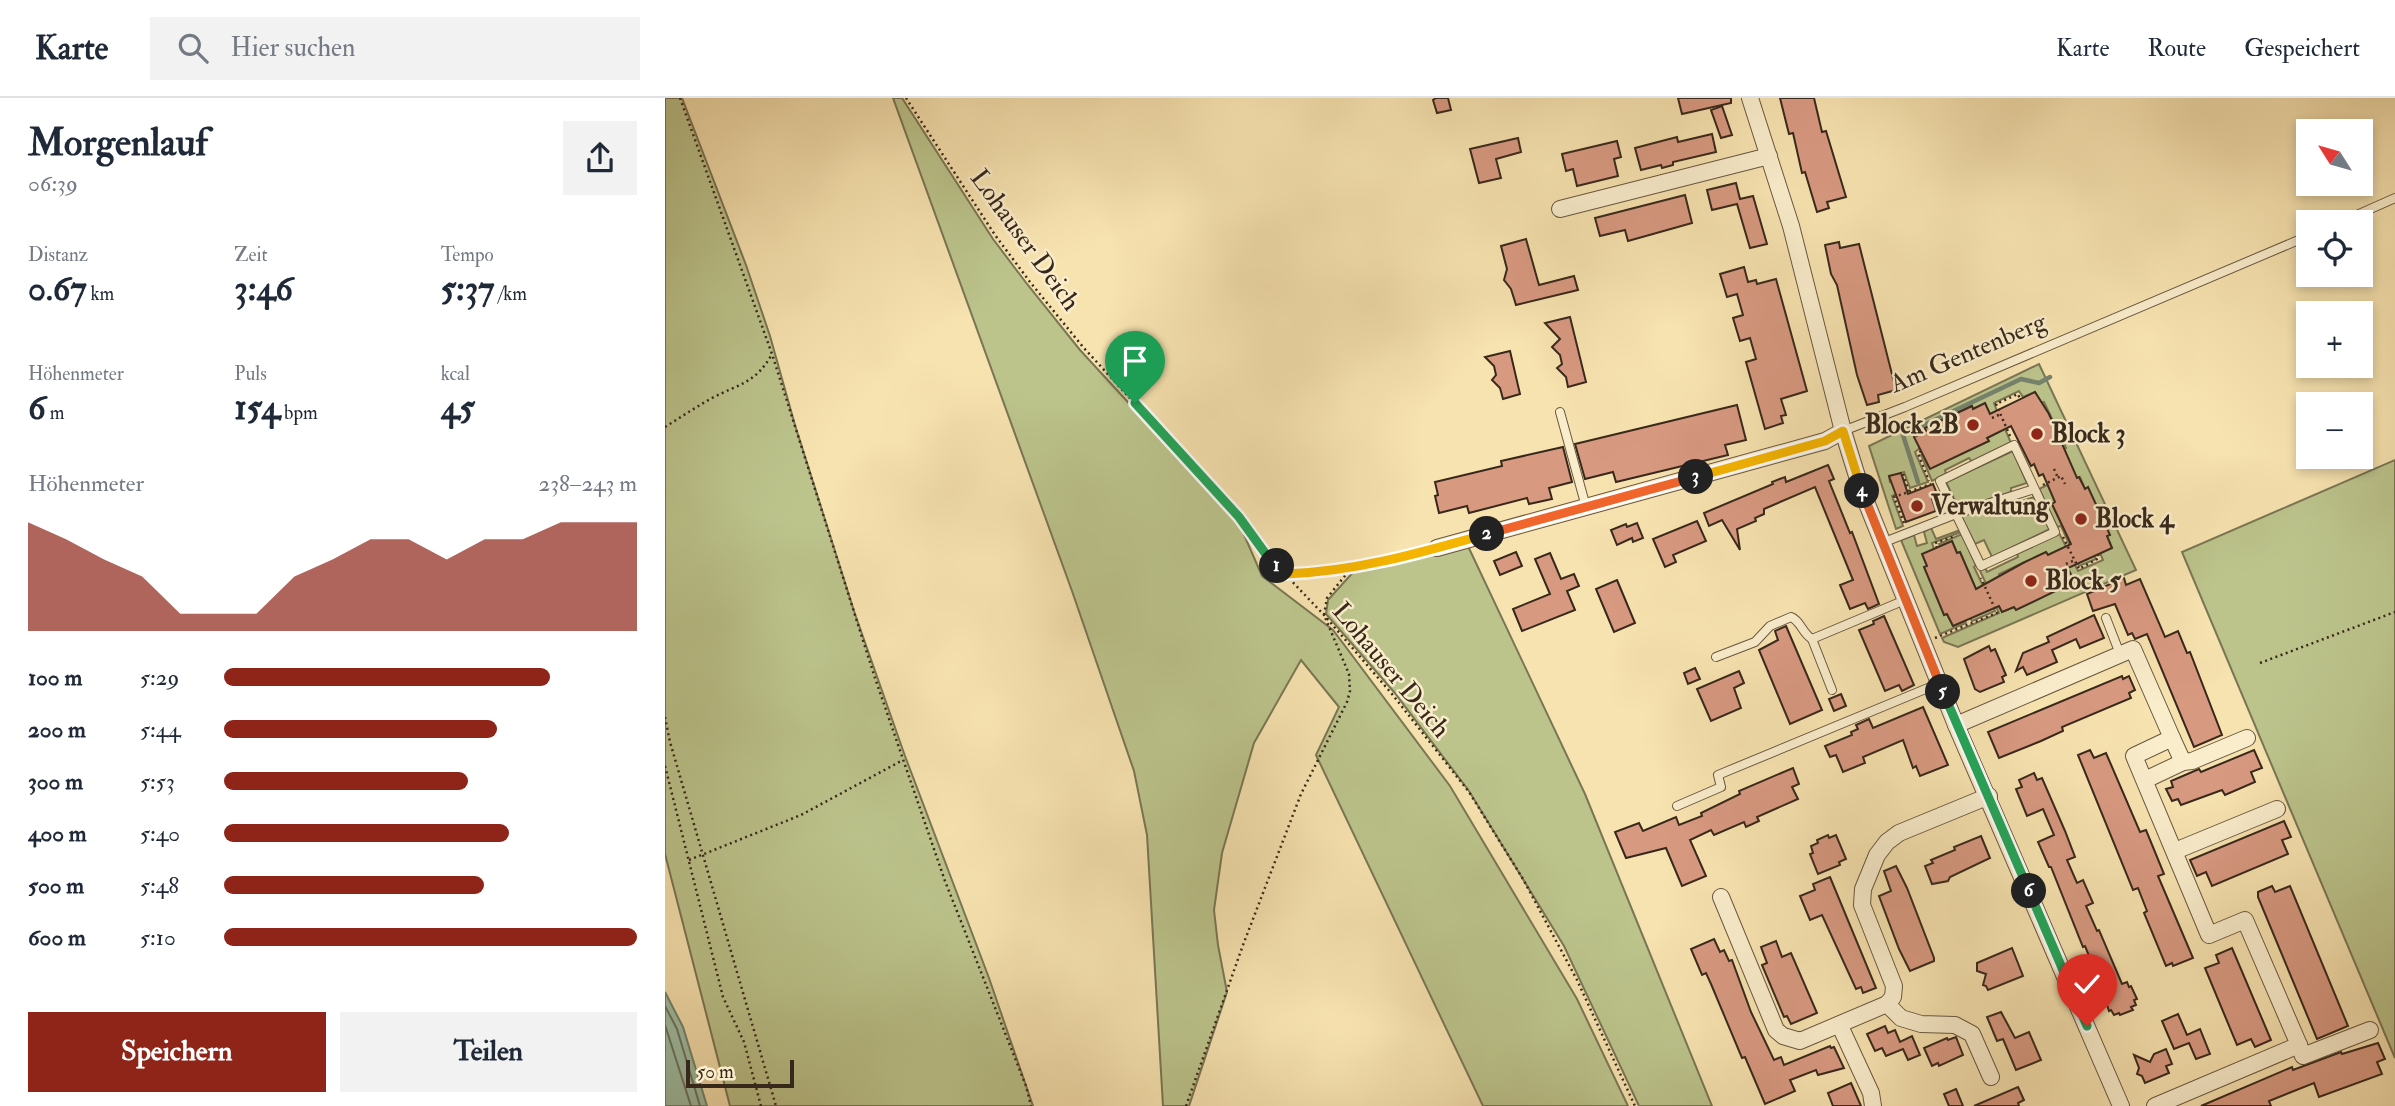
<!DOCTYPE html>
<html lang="de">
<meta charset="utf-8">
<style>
:root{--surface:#fff;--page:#f2f2f3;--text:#1f2937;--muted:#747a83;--line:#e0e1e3;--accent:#8f2418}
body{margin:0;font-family:"IM FELL Double Pica",serif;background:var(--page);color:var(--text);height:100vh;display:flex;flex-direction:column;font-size:26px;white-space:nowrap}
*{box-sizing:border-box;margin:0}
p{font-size:23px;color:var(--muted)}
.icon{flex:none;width:38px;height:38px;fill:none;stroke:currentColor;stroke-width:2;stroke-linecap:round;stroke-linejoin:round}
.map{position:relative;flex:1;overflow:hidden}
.drawer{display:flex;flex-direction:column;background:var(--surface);width:665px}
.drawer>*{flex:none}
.needle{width:46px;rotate:307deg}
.fabs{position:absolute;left:1631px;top:21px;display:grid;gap:14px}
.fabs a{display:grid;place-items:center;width:77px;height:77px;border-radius:0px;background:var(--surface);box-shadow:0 4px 10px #0003;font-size:35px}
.scale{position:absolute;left:21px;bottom:18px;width:108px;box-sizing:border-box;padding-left:7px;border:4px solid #38281b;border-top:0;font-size:19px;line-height:24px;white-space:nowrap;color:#38281b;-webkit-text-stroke:5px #faedcc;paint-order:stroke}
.pin{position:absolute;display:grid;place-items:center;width:60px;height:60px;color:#fff;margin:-72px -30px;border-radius:50% 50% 50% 0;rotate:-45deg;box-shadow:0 0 7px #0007}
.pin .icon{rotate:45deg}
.km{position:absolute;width:35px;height:35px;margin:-18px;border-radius:50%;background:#222;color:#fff;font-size:19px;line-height:35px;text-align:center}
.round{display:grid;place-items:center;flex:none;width:74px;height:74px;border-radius:0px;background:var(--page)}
.head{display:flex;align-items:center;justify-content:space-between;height:119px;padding:0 28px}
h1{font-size:38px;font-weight:700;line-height:52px}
.figures{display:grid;grid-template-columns:repeat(3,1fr);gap:10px;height:119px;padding:7px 28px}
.figures div{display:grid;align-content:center}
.figures b{font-size:35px;font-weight:700}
.figures small{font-size:19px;font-weight:400}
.figures p{font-size:19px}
.chart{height:196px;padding:14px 28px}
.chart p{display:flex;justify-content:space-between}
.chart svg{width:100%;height:126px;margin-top:7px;fill:var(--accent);opacity:.7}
.button{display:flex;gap:14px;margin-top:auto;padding:14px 28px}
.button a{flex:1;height:80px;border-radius:0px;background:var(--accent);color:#fff;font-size:28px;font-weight:700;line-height:80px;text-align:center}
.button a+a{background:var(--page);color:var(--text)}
ul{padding:0 28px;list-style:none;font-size:23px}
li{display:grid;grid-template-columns:112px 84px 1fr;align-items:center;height:52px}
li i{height:18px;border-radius:9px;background:var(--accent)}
header{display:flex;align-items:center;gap:42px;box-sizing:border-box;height:98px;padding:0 35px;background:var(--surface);border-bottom:2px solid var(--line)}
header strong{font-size:33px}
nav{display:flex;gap:38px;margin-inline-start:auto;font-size:24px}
.search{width:490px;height:63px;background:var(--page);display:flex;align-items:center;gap:18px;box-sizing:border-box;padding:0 24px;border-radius:0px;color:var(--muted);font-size:26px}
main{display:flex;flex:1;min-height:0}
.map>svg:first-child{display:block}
</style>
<header>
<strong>Karte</strong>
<div class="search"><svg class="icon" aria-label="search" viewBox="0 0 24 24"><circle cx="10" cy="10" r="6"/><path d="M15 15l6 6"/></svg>Hier suchen</div>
<nav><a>Karte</a><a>Route</a><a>Gespeichert</a></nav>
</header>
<main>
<section class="drawer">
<div class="head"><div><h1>Morgenlauf</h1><p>06:39</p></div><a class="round"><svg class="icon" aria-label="share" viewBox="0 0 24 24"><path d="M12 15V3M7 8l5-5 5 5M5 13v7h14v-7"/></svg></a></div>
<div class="figures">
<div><p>Distanz</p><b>0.67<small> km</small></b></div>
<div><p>Zeit</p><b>3:46</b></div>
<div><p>Tempo</p><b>5:37<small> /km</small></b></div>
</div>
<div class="figures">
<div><p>Höhenmeter</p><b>6<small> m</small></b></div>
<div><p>Puls</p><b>154<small> bpm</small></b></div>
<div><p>kcal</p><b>45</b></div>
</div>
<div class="chart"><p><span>Höhenmeter</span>238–243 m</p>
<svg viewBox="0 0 160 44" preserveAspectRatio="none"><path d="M0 44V6L10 12L20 19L30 25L40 38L50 38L60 38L70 25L80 19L90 12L100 12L110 19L120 12L130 12L140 6L150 6L160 6V44z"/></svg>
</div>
<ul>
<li><b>100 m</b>5:29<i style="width:79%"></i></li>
<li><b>200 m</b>5:44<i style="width:66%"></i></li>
<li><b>300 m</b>5:53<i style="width:59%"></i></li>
<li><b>400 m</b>5:40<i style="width:69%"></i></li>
<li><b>500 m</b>5:48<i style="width:63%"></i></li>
<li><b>600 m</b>5:10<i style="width:100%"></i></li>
</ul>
<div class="button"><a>Speichern</a><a>Teilen</a></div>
</section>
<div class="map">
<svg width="1730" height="1008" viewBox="0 0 1730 1008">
<rect width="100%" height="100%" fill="#f7e3b0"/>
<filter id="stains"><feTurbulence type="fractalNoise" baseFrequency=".00286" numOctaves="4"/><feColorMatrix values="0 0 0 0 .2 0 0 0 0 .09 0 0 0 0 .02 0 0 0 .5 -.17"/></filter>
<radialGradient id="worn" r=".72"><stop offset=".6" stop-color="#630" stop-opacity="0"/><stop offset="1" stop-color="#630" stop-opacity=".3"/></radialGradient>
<g fill="#bcc48c" stroke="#7a7654" stroke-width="2">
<polygon points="0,0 17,0 81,167 105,238 130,327 190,516 240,658 324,880 368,1008 65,1008 0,756"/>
<polygon points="228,0 237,0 328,141 362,186 415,252 574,425 597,478 668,532 785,688 912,901 963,1008 818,1008 651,657 674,609 636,562 589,645 557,755 549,812 553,847 562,894 524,1008 498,1008 482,737 469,673 407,493"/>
<polygon points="1374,266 1471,472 1293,549 1279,544 1277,540 1334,515 1329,504 1332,503 1337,514 1349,509 1351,511 1408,481 1402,468 1409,465 1413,473 1438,462 1435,455 1447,450 1422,390 1420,391 1415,379 1403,384 1398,352 1401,350 1379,304 1376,305 1370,294 1358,299 1354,293 1329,305 1332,313 1325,317 1320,305 1308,311 1306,308 1260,330 1261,333 1250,339 1255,350 1250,354 1263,384 1245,390 1239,374 1224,379 1225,384 1238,380 1241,392 1227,398 1238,428 1231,431 1204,348"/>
<polygon points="1335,319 1346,345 1307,364 1304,360 1280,372 1281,376 1267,383 1256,357 1258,356 1263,368 1275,362 1277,365 1323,343 1322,340 1333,334 1328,323"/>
<polygon points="1348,353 1362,385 1346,390 1346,394 1294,411 1281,384"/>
<polygon points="1730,362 1730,960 1517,454"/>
<polygon points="1394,381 1390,404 1387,406 1409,453 1429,458 1431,461 1414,468 1396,428 1392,429 1374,391"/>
<polygon points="1369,399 1385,431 1327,459 1319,442 1310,446 1296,418 1349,401 1351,405"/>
<polygon points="1266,430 1271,441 1295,432 1296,434 1267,445 1269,451 1262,468 1279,517 1282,516 1288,528 1300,523 1301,525 1275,536 1236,442 1249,437 1252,448 1262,445 1259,434"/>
<polygon points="1394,435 1407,460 1394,452 1383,457 1381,454 1334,476 1335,479 1327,498 1315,473 1320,470 1322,474 1353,459 1352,455"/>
<polygon points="1297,436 1311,467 1309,469 1330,513 1307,523 1305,520 1315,501 1295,454 1292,455 1287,443 1275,448 1274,446"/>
<polygon points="802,446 920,696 1047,1008 974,1008 899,848 804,693 729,594 661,516 663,502 691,471"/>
</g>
<polygon fill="#9ebfa6" stroke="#75836e" stroke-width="2" points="0,894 18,929 42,1008 0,1008"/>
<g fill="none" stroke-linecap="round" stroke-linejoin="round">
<g stroke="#6b7460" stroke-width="2">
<polyline points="0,908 12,931 35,1008"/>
<polyline points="0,927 26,1008"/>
</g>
<polyline stroke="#75836e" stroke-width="4.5" points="1253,384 1238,337 1356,281 1374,285 1385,279"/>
</g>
<g fill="#d89981" stroke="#38281b" stroke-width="2">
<polygon points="771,0 783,0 786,12 772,15 768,2"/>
<polygon points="1013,0 1066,0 1066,5 1017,16"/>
<polygon points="1115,0 1149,0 1157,34 1161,33 1181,99 1162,104 1164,110 1152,114 1140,74 1137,75 1128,35 1124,36"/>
<polygon points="1057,8 1067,37 1056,40 1046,12"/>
<polygon points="1047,36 1051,54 1008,64 1008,67 997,70 996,67 976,72 970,50 1012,39 1013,44"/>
<polygon points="853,40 856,54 831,61 836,80 814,85 805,51"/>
<polygon points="952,43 956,59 949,61 953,78 912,88 908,71 901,73 897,56"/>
<polygon points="1071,85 1075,101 1088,98 1102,146 1085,150 1072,106 1047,112 1042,92"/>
<polygon points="1020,97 1027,125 963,143 960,132 935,138 930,120"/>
<polygon points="861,141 874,187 909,178 913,192 851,207 846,191 839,182 842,171 836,148"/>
<polygon points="1174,144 1175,150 1194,146 1231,292 1213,297 1214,304 1202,307 1192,277 1172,187 1166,176 1160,147"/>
<polygon points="1079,169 1083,184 1091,182 1092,186 1111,181 1142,293 1116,301 1121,317 1116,318 1118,325 1100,331 1081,264 1091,261 1085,240 1075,243 1068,220 1078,217 1072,196 1062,199 1055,176"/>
<polygon points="905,219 921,284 903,289 901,279 892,270 897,266 895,257 887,249 895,241 880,225"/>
<polygon points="845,253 855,296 838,301 835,290 827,282 831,277 829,268 820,259"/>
<polygon points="1370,294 1384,316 1412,380 1414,379 1420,391 1423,389 1445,437 1442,438 1447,450 1403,470 1409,484 1351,512 1349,509 1337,514 1334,508 1288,528 1282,516 1279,517 1259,469 1262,468 1257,456 1287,443 1292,455 1295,454 1311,491 1358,465 1381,454 1383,457 1406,446 1387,406 1390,404 1378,376 1374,378 1369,366 1366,368 1346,328 1322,340 1324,343 1265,371 1249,339 1261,333 1260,330 1307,308 1308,311 1320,305 1325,316"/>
<polygon points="1072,307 1081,342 1060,347 1063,357 951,384 948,374 920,381 910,346"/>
<polygon points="898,349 907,384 884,390 887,401 864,406 862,400 804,415 802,408 774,415 770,398 773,397 770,384 837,368 836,363"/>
<polygon points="1163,367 1169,381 1164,383 1185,435 1187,434 1214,506 1203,511 1200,505 1185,511 1175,487 1188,482 1150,389 1099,411 1099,416 1090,420 1091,423 1072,431 1075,452 1057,422 1044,428 1039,415 1108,386 1107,384 1120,379 1121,384"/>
<polygon points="1236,375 1243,396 1268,386 1273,398 1267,401 1271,413 1241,424 1224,378"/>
<polygon points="1032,423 1041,443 1008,457 1011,464 1000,469 988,441"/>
<polygon points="972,425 978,440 968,444 967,440 952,447 946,432 961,426 962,429"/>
<polygon points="851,454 857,468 835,477 829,463"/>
<polygon points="885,455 896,481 909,476 914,488 902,493 910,512 857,533 848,511 885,496 870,461"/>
<polygon points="1459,480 1461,487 1475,481 1500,539 1513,533 1522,555 1525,554 1557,637 1529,649 1482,536 1470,541 1467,535 1463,537 1450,506 1428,513 1422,496"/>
<polygon points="952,482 970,525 949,534 931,491"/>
<polygon points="1429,517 1439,540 1415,550 1411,541 1387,552 1392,564 1362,577 1358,569 1351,573 1358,555 1384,544 1382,539"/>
<polygon points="1219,518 1249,587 1237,593 1234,587 1220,593 1194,532 1209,526 1208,523"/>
<polygon points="1121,528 1157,612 1125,626 1094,552 1113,542 1110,533"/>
<polygon points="1324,548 1326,553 1330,551 1341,577 1337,579 1339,584 1315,594 1310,591 1299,561"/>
<polygon points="1030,570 1035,581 1023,586 1019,575"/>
<polygon points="1074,573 1079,585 1069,590 1076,610 1046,623 1032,591"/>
<polygon points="1457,578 1458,581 1464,578 1470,592 1464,595 1466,600 1397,629 1398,633 1376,643 1334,660 1323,634"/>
<polygon points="1176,596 1181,608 1169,613 1164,601"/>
<polygon points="1258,609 1283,667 1255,678 1251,668 1248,670 1238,642 1198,659 1200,665 1178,674 1171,657 1165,659 1160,648 1187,637 1186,634 1193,631 1191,627 1204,621 1208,630"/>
<polygon points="1425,652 1429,660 1441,655 1475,734 1481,732 1499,776 1493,778 1528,860 1508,868 1507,865 1501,868 1479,815 1482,813 1473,790 1468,792 1413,657"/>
<polygon points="1589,652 1597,670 1586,674 1590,684 1560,697 1557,692 1516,707 1513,701 1507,703 1501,691 1508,689 1506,683 1534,671 1536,674"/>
<polygon points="1128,670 1134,686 1127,689 1133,701 1092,719 1094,723 1081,729 1079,724 1049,737 1046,732 1025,742 1041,778 1017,788 1001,750 961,760 950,734 974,725 978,733 1011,719 1014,727 1037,718 1036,715 1075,696 1074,693"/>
<polygon points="1369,675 1372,682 1377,680 1400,733 1410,759 1402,762 1412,785 1418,782 1428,805 1421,808 1432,833 1434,832 1457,886 1462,884 1464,889 1466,888 1472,901 1469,902 1471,907 1466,909 1468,912 1455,917 1454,915 1449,917 1446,912 1444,913 1432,877 1420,848 1418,849 1386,769 1384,769 1373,744 1389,737 1378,711 1362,718 1351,691 1357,689 1354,682"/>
<polygon points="1619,723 1626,739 1617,742 1623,756 1547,788 1541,774 1532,778 1525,762"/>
<polygon points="1163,737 1164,740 1171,737 1181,761 1174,764 1175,767 1153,776 1145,756 1148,755 1146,748 1153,745 1152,742"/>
<polygon points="1316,738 1325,760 1285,779 1283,783 1267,786 1260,768 1268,765 1266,762 1290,752 1289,749"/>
<polygon points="1231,768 1242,790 1269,860 1269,863 1245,873 1234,851 1214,798 1226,793 1219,773"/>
<polygon points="1165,779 1211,890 1198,895 1196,889 1191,891 1157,817 1145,822 1135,798 1150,792 1148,786"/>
<polygon points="1607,788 1610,794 1625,788 1683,928 1652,941 1593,799 1593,794"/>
<polygon points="1049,841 1055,854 1059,852 1064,863 1067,862 1086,914 1109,962 1116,959 1119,967 1165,948 1166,950 1169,949 1179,970 1153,977 1151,972 1125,982 1130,993 1100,1006 1080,959 1077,960 1046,886 1041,875 1037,877 1026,851"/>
<polygon points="1111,843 1117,859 1126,855 1152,915 1126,926 1122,918 1119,919 1097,867 1102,865 1096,849"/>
<polygon points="1347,850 1358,878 1323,892 1321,888 1318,887 1321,876 1312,873 1312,865"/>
<polygon points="1567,850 1606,942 1590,949 1586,941 1572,947 1540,870 1554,865 1551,857"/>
<polygon points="1336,914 1350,940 1364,934 1376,962 1351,972 1338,941 1332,943 1322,919"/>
<polygon points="1513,916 1522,937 1535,931 1545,956 1531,961 1524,945 1509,951 1497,923"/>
<polygon points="1220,928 1223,935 1230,932 1235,944 1247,938 1255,957 1243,962 1238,951 1221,958 1217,950 1210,953 1202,936"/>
<polygon points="1291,939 1298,957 1274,968 1273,965 1267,968 1259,950 1282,940 1283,942"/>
<polygon points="1713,945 1720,961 1712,964 1717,976 1654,999 1649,985 1604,1003 1606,1008 1536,1008 1627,969 1628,972 1676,954 1677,956"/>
<polygon points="1501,951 1507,966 1501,968 1504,975 1480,985 1477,978 1472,976 1474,970 1469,957 1485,964 1489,956"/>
<polygon points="1186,985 1196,1008 1168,1008 1163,995"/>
<polygon points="1353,989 1359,1002 1353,1005 1354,1008 1309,1008"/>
<polygon points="1291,991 1298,1008 1284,1008 1279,996"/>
</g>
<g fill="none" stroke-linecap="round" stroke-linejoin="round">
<g stroke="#685740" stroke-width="10">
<g id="service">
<polyline points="1676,124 1730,100"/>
<polyline points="895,314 921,409"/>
<polyline points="1178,333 1240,309 1643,138"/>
<polygon points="1349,347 1390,434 1316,468 1275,383"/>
<polyline points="1217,445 1291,416 1369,391"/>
<polyline points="1441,520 1455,556"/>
<path d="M1051,559L1090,544L1105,528L1126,519C1136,523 1137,535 1147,541"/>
<polyline points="1167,592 1147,541 1240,502"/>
<polyline points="1012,708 1056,689 1053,677 1275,585"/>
</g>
</g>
<g stroke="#685740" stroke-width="18">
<g id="minor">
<polyline points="1085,0 1126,128 1178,333 1196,391 1291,627 1456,1008"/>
<polyline points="895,111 1104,58"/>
<polyline points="772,450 1160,343 1178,333"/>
<polyline points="1291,627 1468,551 1507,640 1469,658 1544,837 1580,822 1634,947 1490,1008"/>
<polyline points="1518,664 1527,663 1582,640"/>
<polyline points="1480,682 1518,664 1507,640"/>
<polyline points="1510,753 1612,711"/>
<polyline points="1056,799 1111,932 1118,938 1135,943 1222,906 1228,899 1229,888 1197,807 1198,791 1212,757 1222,744 1234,735 1324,698"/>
<polyline points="1222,906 1236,920 1256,926 1290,927 1307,936 1326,979"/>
<polyline points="1175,928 1206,995 1208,1008"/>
<polyline points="1634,947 1638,958 1705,932"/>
</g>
</g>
<g stroke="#38281b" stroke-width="2.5" stroke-dasharray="2 3.5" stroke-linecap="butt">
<polyline points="15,0 107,256 210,580 280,783 361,988 366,1008"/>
<polyline points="241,0 330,137 365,184 418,249 574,419 600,455 659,517 727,596 804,694 858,781 912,882 970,1008"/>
<polyline points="1327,320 1336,316"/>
<path d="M0,329C16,319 31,309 47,300C74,286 91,285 107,256"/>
<polyline points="1345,338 1331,306 1353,296 1355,301"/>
<polyline points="1256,353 1253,355 1264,383"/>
<polyline points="1389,371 1393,380"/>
<polyline points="1238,376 1244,394"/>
<polyline points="1378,387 1396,378 1400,386"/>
<polyline points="1239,425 1229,399 1266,386"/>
<polyline points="1398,439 1414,471 1434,460 1433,456"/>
<polyline points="1272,450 1270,445 1290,438"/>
<polyline points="1401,466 1410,462"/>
<polyline points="620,476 654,475 758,454"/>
<polyline points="1270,540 1332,515 1316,480"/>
<polyline points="1595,565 1730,514"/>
<polyline points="0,619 5,644 111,1008"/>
<polyline points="0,668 58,899 79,944 96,1008"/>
<polyline points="24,762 136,717 238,662"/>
<polyline points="521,1008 578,847 636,696 682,604 685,593 684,576 659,517 662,500 687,469"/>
</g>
<use href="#service" stroke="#faedcc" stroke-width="8"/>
<use href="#minor" stroke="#faedcc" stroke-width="16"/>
</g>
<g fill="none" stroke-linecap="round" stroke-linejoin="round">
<g stroke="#fff" stroke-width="14">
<polyline id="split-1" points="470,305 574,419 600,455 612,468"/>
</g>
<g stroke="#fff" stroke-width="14">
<path id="split-2" d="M612,468L620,476C689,474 755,455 822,436"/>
</g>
<g stroke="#fff" stroke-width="14">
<polyline id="split-3" points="822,436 1031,379"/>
</g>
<g stroke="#fff" stroke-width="14">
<polyline id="split-4" points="1031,379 1160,343 1178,333 1197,393"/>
</g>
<g stroke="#fff" stroke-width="14">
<polyline id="split-5" points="1197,393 1278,594"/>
</g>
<g stroke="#fff" stroke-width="14">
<polyline id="split-6" points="1278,594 1364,793"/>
</g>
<g stroke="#fff" stroke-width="14">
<polyline id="split-7" points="1364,793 1422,928"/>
</g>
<use href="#split-1" stroke="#22a559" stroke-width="9"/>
<use href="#split-2" stroke="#f5b400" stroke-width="9"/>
<use href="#split-3" stroke="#f0652b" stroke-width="9"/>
<use href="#split-4" stroke="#f5b400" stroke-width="9"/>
<use href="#split-5" stroke="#f0652b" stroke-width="9"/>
<use href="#split-6" stroke="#22a559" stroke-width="9"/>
<use href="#split-7" stroke="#22a559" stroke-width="9"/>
</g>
<g fill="#8f2418" stroke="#faedcc" stroke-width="2.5">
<circle cx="1308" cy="327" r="7"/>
<circle cx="1372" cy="336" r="7"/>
<circle cx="1252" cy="408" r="7"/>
<circle cx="1416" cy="421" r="7"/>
<circle cx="1366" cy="483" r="7"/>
</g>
<g text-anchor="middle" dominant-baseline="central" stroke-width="5" stroke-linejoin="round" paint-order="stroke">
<g font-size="26" fill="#38281b" stroke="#faedcc">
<text transform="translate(360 142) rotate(54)">Lohauser Deich</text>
<text transform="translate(1303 255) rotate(-23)">Am Gentenberg</text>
<text transform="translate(726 572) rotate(50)">Lohauser Deich</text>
</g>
<g font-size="26" font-weight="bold" fill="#38281b" stroke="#faedcc" text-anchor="start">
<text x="1294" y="327" text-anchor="end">Block 2B</text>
<text x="1386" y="336">Block 3</text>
<text x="1266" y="408">Verwaltung</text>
<text x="1430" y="421">Block 4</text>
<text x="1380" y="483">Block 5</text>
</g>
</g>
<rect width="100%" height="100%" filter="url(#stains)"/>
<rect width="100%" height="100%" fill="url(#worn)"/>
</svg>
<div class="fabs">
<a><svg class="needle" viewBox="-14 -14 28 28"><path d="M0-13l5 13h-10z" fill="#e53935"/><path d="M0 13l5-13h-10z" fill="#747a83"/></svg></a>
<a><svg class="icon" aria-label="locate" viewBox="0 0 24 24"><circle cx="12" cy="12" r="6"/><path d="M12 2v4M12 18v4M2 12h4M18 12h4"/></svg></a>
<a>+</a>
<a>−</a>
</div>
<div class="scale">50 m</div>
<div class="pin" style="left:470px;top:305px;background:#1e9e55"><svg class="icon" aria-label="arrive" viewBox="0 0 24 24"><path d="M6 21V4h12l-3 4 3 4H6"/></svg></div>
<div class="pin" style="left:1422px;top:928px;background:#d93025"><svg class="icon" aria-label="check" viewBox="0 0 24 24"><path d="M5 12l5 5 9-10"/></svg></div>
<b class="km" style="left:612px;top:468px">1</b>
<b class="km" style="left:822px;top:436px">2</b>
<b class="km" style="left:1031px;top:379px">3</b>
<b class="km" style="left:1197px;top:393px">4</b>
<b class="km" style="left:1278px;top:594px">5</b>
<b class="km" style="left:1364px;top:793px">6</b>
</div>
</main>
